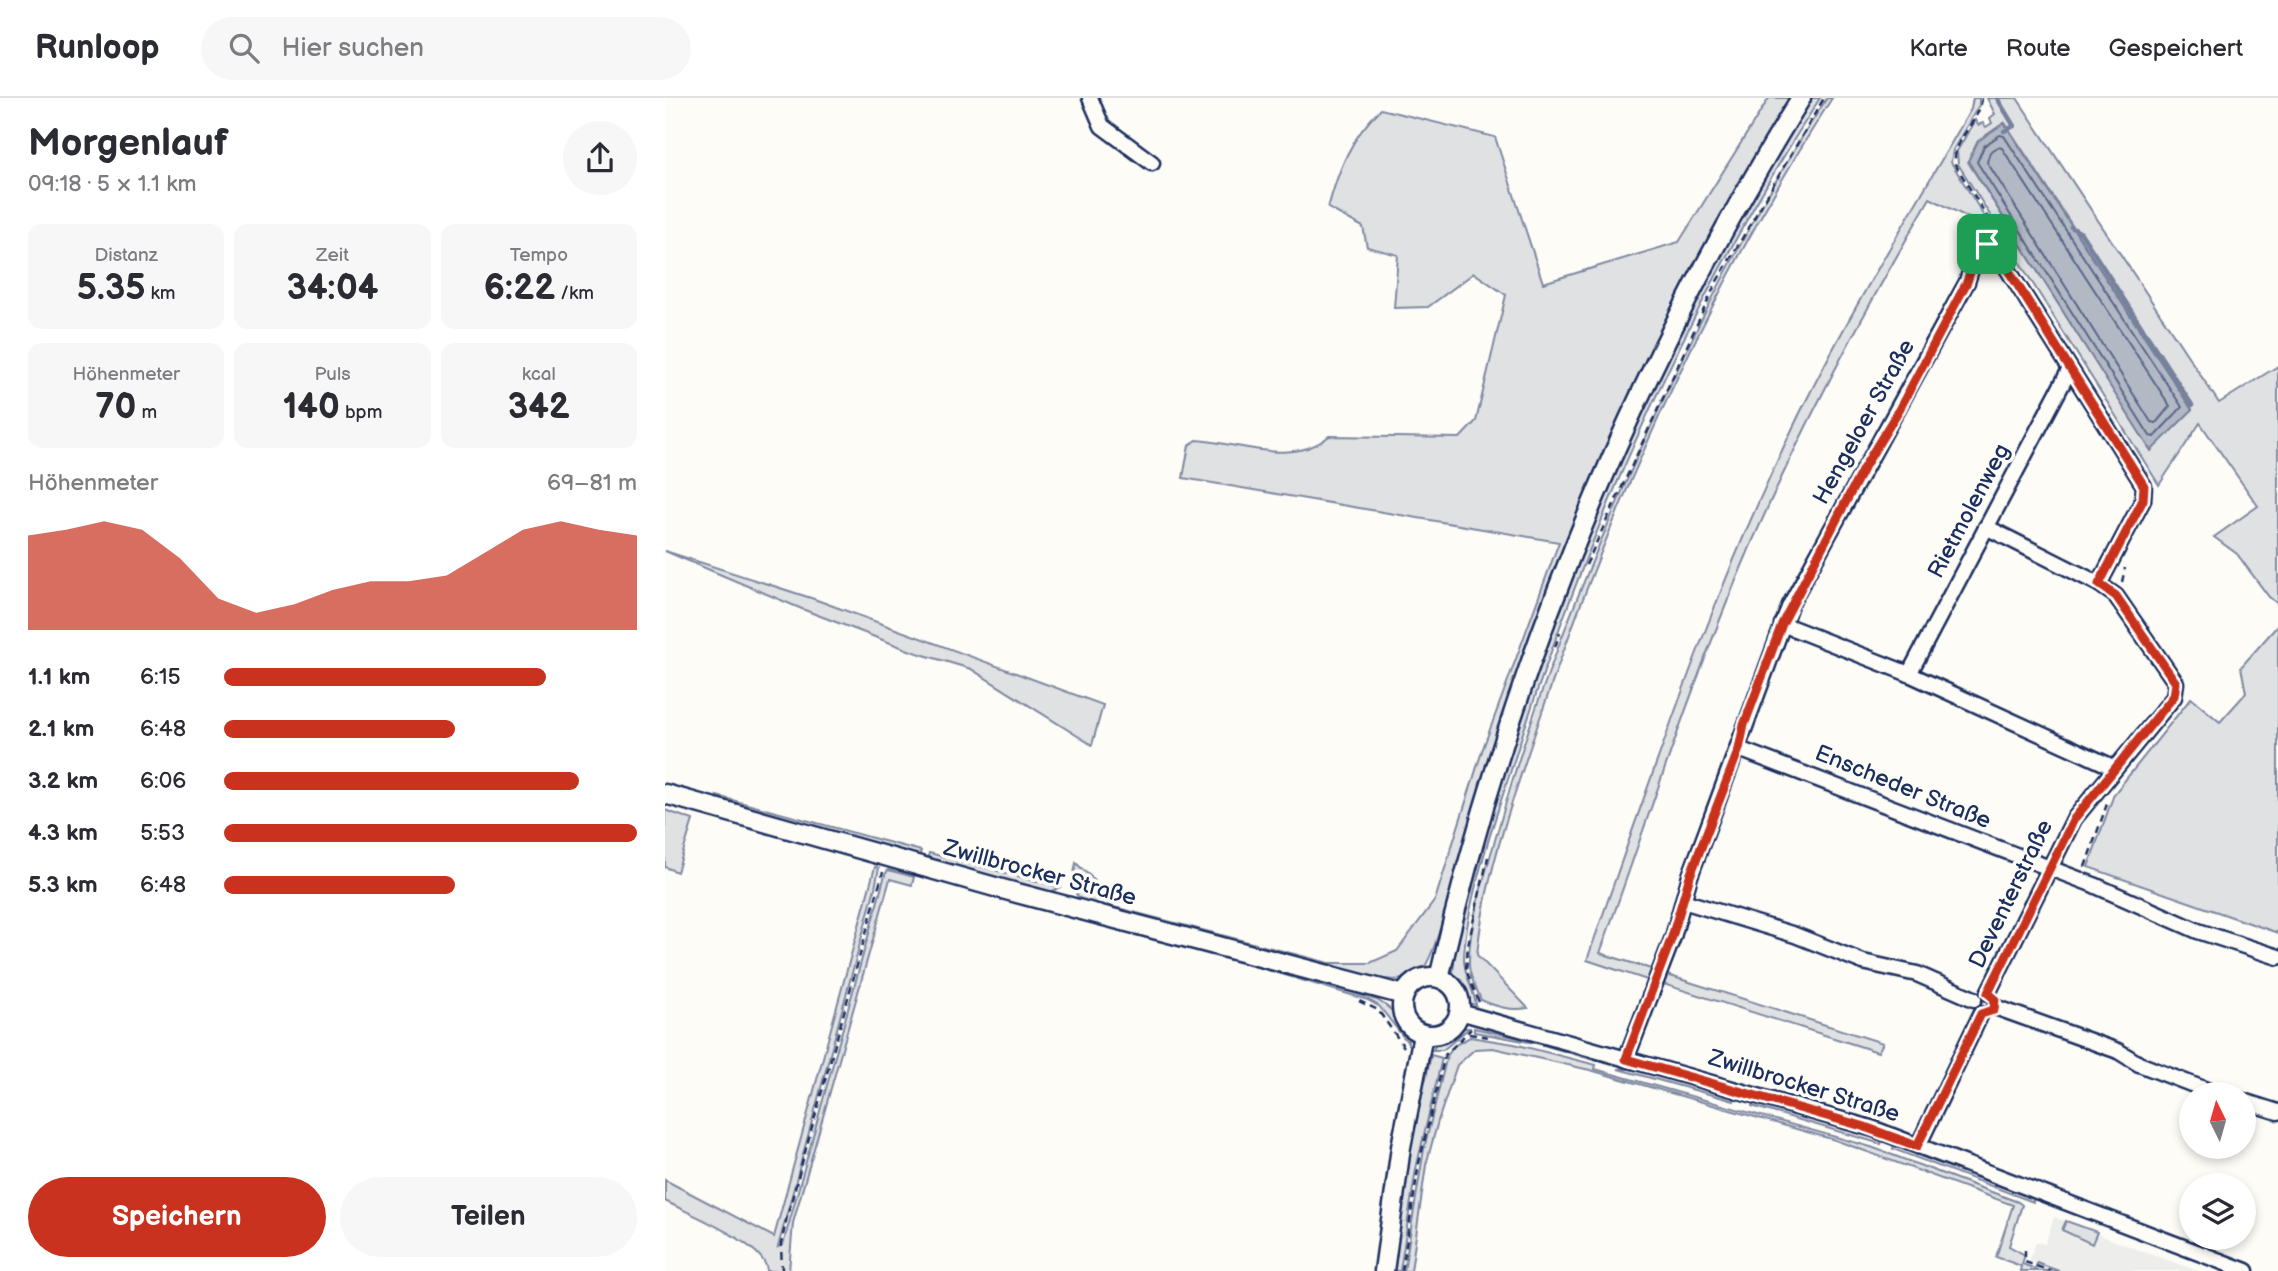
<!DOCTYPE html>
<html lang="de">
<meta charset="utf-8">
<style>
:root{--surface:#fff;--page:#f7f7f7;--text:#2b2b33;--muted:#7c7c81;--line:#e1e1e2;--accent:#c8321e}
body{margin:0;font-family:"Balsamiq Sans",sans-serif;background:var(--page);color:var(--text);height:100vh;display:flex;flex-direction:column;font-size:26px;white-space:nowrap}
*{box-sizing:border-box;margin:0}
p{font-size:23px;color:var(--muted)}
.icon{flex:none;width:38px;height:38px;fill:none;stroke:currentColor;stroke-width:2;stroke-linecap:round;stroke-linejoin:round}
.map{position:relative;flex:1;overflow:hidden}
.drawer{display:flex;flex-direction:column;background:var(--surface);width:665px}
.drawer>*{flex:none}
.needle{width:46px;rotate:355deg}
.buttons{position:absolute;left:1514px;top:984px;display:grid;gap:14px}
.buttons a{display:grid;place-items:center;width:77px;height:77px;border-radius:50%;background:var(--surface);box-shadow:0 4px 10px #0003;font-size:35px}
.pin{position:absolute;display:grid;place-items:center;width:60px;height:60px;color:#fff;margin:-30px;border-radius:14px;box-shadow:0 4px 10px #0006}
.round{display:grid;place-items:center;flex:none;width:74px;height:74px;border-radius:37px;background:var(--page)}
.overview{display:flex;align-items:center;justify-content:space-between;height:119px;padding:0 28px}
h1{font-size:38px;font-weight:700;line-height:52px}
.metrics{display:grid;grid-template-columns:repeat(3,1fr);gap:10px;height:119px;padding:7px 28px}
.metrics div{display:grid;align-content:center;border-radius:14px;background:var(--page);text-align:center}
.metrics b{font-size:35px;font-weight:700}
.metrics small{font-size:19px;font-weight:400}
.metrics p{font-size:19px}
.chart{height:196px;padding:14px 28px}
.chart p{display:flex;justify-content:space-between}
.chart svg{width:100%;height:126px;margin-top:7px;fill:var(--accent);opacity:.7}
.cta{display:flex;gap:14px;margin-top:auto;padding:14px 28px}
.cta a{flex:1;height:80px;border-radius:42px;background:var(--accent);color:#fff;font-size:28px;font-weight:700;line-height:80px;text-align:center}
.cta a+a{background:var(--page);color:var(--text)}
ul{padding:0 28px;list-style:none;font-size:23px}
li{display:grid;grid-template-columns:112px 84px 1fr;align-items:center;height:52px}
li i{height:18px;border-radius:9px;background:var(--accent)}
header{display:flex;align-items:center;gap:42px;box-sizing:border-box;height:98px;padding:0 35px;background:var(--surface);border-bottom:2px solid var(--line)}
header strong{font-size:33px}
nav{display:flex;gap:38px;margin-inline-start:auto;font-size:24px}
.search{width:490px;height:63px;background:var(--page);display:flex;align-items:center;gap:18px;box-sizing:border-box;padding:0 24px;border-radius:38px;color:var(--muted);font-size:26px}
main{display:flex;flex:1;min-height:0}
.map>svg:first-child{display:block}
</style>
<header>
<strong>Runloop</strong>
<div class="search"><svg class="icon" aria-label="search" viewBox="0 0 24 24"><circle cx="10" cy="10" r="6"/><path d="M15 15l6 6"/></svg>Hier suchen</div>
<nav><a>Karte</a><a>Route</a><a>Gespeichert</a></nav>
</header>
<main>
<section class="drawer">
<div class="overview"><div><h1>Morgenlauf</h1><p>09:18 · 5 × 1.1 km</p></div><a class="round"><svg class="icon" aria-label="share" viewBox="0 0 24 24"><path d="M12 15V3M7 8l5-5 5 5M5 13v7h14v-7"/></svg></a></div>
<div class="metrics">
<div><p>Distanz</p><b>5.35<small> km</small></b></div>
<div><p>Zeit</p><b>34:04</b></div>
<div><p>Tempo</p><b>6:22<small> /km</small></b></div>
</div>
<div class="metrics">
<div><p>Höhenmeter</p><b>70<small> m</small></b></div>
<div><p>Puls</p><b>140<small> bpm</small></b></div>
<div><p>kcal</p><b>342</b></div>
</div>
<div class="chart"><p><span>Höhenmeter</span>69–81 m</p>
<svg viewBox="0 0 160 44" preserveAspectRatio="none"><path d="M0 44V11L10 9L20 6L30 9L40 19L50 33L60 38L70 35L80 30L90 27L100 27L110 25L120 17L130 9L140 6L150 9L160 11V44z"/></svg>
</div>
<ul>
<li><b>1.1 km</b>6:15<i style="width:78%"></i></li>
<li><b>2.1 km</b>6:48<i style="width:56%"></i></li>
<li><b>3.2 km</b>6:06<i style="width:86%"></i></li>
<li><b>4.3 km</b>5:53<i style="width:100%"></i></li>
<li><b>5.3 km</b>6:48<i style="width:56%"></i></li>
</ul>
<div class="cta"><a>Speichern</a><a>Teilen</a></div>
</section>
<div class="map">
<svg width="1613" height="1173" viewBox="0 0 1613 1173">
<rect width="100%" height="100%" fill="#fdfcf7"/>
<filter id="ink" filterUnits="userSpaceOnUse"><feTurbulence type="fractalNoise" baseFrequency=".0143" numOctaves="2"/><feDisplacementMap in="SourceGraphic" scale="14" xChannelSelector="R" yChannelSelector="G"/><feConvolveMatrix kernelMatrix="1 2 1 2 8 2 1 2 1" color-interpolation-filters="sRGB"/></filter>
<g filter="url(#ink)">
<polygon fill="#edeeec" points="1389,1119 1466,1149 1533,1173 1394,1173 1364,1163 1371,1144 1380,1146"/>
<g fill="#e0e1e3" stroke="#7e88a0" stroke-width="2" fill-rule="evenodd">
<path d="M1104,0H1126C994,215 890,451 814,692C805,723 774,856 757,872C743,885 724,882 707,880L417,804C405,791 408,780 411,765L429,782L445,808L664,865H705L732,853L770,802L817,653L894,444L518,380L524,347L532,342C575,345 628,369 664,338L795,340L811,323L841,197L809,175L763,209L729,210L733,157L702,149L698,129L663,110C674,70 686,39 716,11L830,39L878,185L1014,144Z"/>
<path d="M1145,0H1155C1022,207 920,438 846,672C829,724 800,808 799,861C799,878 809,891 811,907L804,905L788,875L791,840L806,769L888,518L981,301L1044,174Z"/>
<path d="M1162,0H1167C1044,192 949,402 876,617C850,695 820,775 812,857L863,910C846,913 832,909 816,902C812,891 804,879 804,867C803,821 825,762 837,718C870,600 916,487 965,375C1022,246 1085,118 1162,0Z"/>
<path d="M1308,0H1314V7L1288,52L1286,64L1325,128L1321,129L1265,100C1192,226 1124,353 1069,487C1019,608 979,733 935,855L986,871L982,882L922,862C987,678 1048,491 1135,315C1186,211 1248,112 1306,11Z"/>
<path d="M1322,0H1352L1554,305L1613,268V506L1604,499L1572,456L1549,439L1593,408L1535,325L1494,387L1293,66L1292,53L1310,22L1313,27L1318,25L1321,29L1327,25L1325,20L1330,16ZM1340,25L1527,311L1486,352L1303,64L1314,43Z"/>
<polygon points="0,453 149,501 438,607 427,647 306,571 249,554 137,511"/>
<polygon points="1613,527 1613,835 1423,769 1449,696 1526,600 1555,624 1581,595 1576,569"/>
<polygon points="52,698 256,753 254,759 54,705"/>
<polygon points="0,712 28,722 12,774 0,769"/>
<polygon points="264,755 395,789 384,795 262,762"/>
<path d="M210,769L214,770L210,790L113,1149L118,1147L220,777L223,772L249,779L247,787L225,781L128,1125L124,1173H102C102,1147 23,1115 0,1103V1082L109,1139Z"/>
<path d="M561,857L712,902C728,911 742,925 743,945L714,908L703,902L560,859Z"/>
<polygon points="999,876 1218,945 1213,954 995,885"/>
<polygon points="793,930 804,930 778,952 768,952 774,940"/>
<polygon points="809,930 933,958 932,963 875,946 809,934"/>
<polygon points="805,939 849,946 931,967 930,971 1206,1049 1353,1104 1357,1107 1344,1148 1360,1157 1357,1166 1370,1171 1372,1165 1394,1173 1355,1173 1356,1168 1331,1159 1348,1107 1170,1042 925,972 828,950 810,951 792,967 773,1023 761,1067 746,1173 739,1173 759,1051 782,958 790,947"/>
<polygon points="766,957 777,960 751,1071 735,1173 724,1173 740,1075"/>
<polygon points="953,971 966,971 1070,999 1069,1003"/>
<polygon points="1088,1004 1206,1038 1218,1039 1216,1046 1087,1008"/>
<polygon points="1230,1044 1240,1052 1369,1101 1368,1104 1228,1051"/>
<polygon points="1401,1123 1432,1134 1427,1146 1397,1132"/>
</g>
<polygon fill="#b3b8c5" stroke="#76819c" stroke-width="2" points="1339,25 1527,312 1486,353 1303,63 1313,43"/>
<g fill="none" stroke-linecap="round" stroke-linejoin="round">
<g stroke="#586687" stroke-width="2">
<polygon points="1335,37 1339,38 1517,309 1489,339 1485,338 1312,64 1319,48"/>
<polygon points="1333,49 1337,50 1505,308 1491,325 1486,324 1322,64 1325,54"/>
</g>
<g stroke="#76819c" stroke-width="4.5">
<polyline points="1332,0 1349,28 1339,33"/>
<polyline points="1406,129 1416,135 1527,307"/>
</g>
<g stroke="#1b2f5e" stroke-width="19">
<g id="minor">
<polyline points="425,0 437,28 487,65"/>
<polyline points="1321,429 1434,486"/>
<polyline points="1117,526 1244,576 1450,670"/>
<polyline points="1244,576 1405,271"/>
<polyline points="1074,651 1429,787 1533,833 1613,859"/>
<polyline points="1018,803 1130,837 1198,864 1252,876 1309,901"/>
<polyline points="1330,909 1453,953 1474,966 1552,996"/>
<polyline points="795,914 1209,1031 1581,1173"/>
<polyline points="961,961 1008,839 1025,778 1125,507 1302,184 1307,168 1322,146 1340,167 1479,388 1478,402 1434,486 1451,498 1511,585 1509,599 1409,721 1323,895"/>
<polyline points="1578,1003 1613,1014"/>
<polyline points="1253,1048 1316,916"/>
</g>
</g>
<g stroke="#1b2f5e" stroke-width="23">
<g id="major">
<polyline points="0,696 337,791 739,897"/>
<circle cx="766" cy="908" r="29"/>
<path d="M774,880C846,569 968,272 1136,0"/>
<polyline points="719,1173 736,1049 758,937"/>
</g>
</g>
<g stroke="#1b2f5e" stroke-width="2.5" stroke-dasharray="7 5" stroke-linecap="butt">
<path d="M1317,0C1315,24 1287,41 1290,66L1332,135"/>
<polyline points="921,467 1051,185 1159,0"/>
<polyline points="1457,484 1460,470"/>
<polyline points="890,549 895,535"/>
<polyline points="1420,769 1443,703"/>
<polyline points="694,903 713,912 739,949"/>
<polyline points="814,904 801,872 803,847 823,759"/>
<polyline points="804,936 825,939"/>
<polyline points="1360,1152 1360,1164 1385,1173"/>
<polyline points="117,1173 116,1146 122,1119 218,774"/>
<polyline points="737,1173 754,1065 780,957 806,931"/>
</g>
<use href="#minor" stroke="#fdfcf7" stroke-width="14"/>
<use href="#major" stroke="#fdfcf7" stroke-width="18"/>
</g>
</g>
<g fill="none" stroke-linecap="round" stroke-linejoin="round" filter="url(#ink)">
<g stroke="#fff" stroke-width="14">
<polygon id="route" points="1322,146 1340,167 1479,388 1478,402 1434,486 1451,498 1511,585 1509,598 1409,721 1323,895 1330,901 1329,912 1316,916 1252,1048 1197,1028 961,961 1007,839 1025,778 1074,651 1079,627 1117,526 1198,371 1235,310 1302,184 1307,168"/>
</g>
<use href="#route" stroke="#c8321e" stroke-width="9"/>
</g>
<g text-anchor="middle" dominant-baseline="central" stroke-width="7" stroke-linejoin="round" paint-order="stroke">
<g font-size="23" fill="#1b2f5e" stroke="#fdfcf7">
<text transform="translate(1199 324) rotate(-61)">Hengeloer Straße</text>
<text transform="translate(1304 413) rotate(-62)">Rietmolenweg</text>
<text transform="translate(1238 689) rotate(22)">Enscheder Straße</text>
<text transform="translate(375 775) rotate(15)">Zwillbrocker Straße</text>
<text transform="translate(1346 796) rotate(-64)">Deventerstraße</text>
<text transform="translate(1139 988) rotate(17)">Zwillbrocker Straße</text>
</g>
</g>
</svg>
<div class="buttons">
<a><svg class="needle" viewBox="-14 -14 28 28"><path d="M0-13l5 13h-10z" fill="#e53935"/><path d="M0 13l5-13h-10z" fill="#7c7c81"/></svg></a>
<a><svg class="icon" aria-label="layers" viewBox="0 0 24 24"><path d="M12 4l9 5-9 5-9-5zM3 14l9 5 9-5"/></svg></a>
</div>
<div class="pin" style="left:1322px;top:146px;background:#1e9e55"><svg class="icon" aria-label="arrive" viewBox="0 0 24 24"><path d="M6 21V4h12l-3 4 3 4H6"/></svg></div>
</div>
</main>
